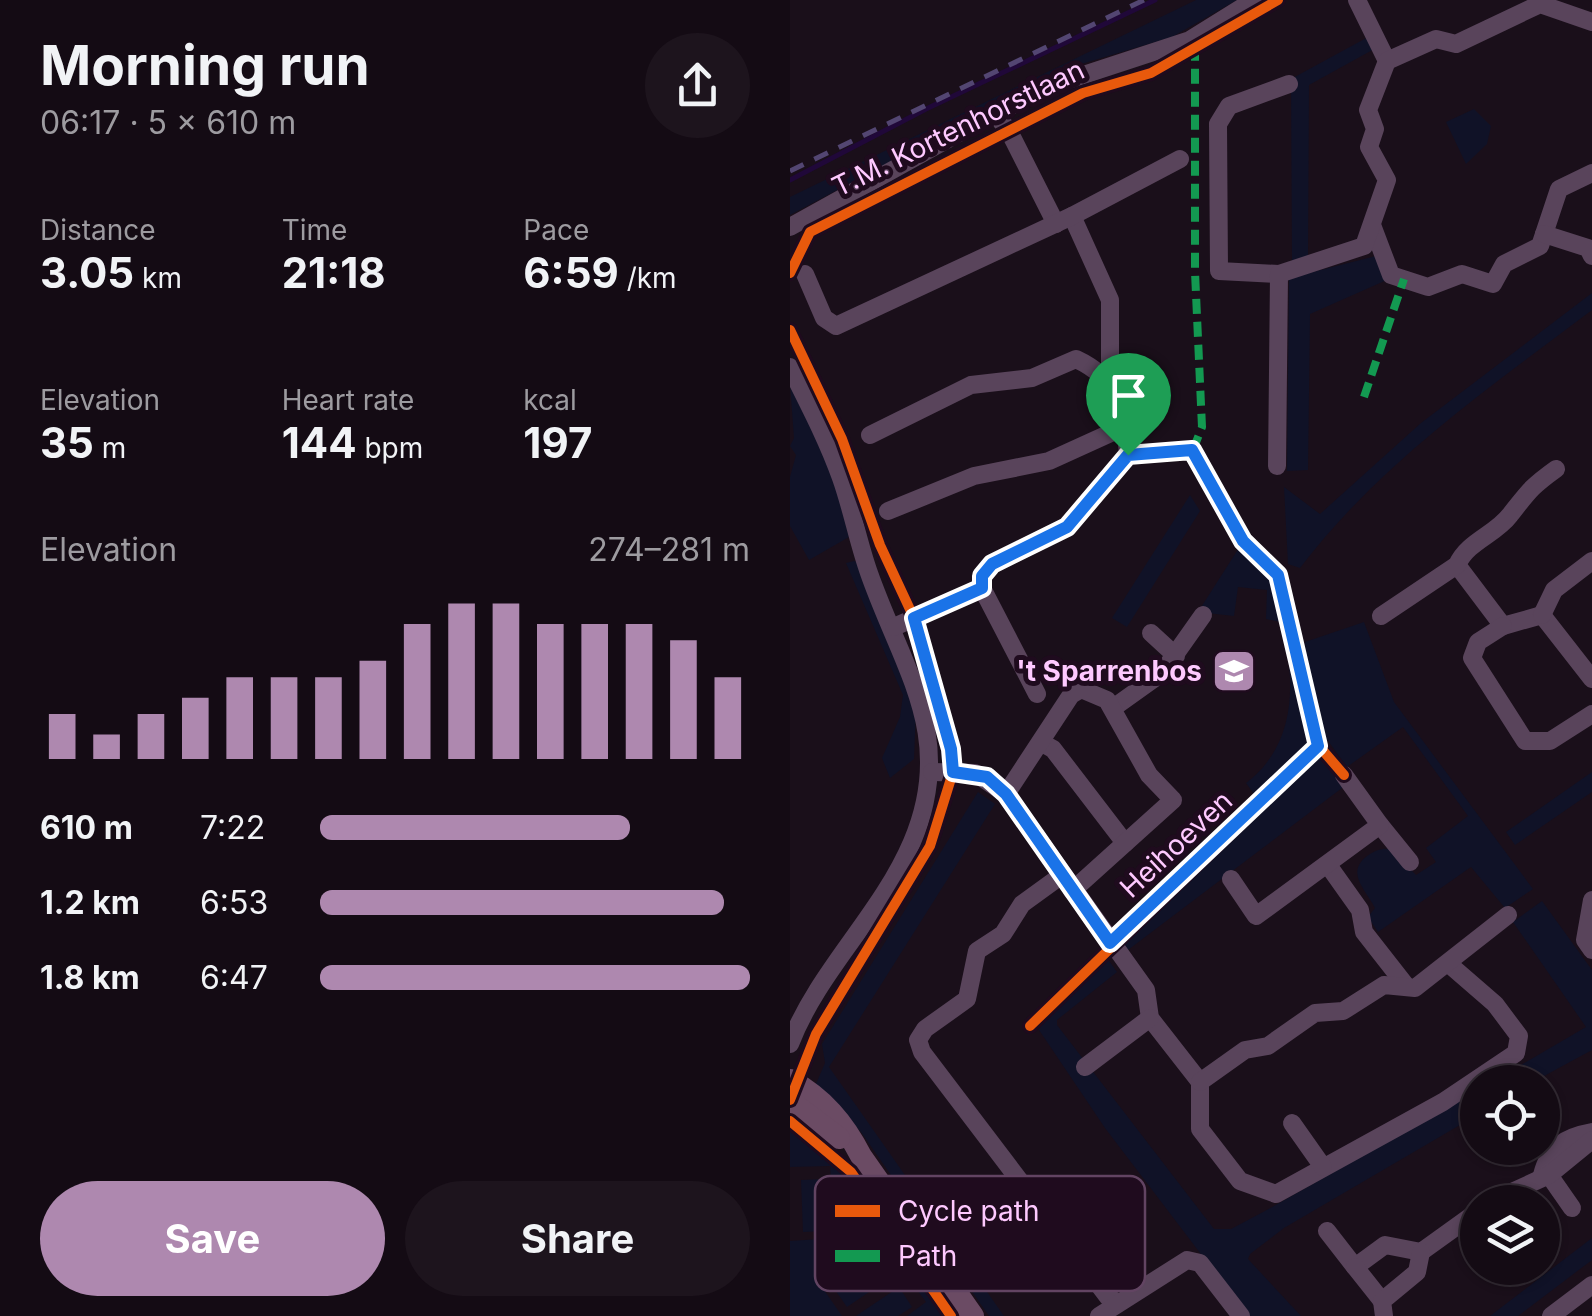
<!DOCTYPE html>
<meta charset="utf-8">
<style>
:root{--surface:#140b14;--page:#1d141d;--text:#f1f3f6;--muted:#9d9ba0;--line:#332b34;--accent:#ae88af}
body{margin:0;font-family:Inter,sans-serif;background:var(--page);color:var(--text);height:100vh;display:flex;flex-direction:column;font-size:38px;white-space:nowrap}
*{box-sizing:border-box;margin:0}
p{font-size:32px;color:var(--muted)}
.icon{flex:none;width:55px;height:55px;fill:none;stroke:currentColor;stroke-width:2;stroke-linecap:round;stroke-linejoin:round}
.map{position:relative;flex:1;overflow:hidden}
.sheet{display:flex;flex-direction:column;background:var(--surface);width:790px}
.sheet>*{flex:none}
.fabs{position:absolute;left:670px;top:1065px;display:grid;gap:20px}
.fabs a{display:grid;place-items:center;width:100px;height:100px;border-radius:50%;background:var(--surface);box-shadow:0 2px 8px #0004,0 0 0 2px var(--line);font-size:50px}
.pin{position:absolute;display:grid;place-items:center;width:85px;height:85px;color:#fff;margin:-102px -42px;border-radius:50% 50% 50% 0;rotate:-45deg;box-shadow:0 0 10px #0007}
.pin .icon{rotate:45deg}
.round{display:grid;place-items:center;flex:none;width:105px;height:105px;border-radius:52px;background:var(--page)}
.overview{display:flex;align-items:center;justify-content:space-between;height:170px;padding:0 40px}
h1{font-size:55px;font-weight:700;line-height:75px}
.stats{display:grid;grid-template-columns:repeat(3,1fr);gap:15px;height:170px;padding:10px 40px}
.stats div{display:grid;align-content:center}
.stats b{font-size:42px;font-weight:700}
.stats small{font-size:28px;font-weight:400}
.stats p{font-size:28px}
.chart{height:280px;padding:20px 40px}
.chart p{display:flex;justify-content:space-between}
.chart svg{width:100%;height:180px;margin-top:10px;stroke:var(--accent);stroke-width:6}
.cta{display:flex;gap:20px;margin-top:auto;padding:20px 40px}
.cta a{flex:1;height:115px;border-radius:60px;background:var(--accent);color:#fff;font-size:40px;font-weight:700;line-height:115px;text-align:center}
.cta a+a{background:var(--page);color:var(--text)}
ul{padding:0 40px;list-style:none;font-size:32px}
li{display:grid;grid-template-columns:160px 120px 1fr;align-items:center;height:75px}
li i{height:25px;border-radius:12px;background:var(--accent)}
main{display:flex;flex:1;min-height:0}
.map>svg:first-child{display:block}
</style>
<main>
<section class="sheet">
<div class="overview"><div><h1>Morning run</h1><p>06:17 · 5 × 610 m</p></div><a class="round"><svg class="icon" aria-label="share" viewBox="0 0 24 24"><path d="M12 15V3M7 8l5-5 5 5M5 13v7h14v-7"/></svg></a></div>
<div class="stats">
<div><p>Distance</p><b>3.05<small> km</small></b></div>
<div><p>Time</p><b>21:18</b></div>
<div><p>Pace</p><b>6:59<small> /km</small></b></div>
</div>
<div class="stats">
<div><p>Elevation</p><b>35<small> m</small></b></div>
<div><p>Heart rate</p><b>144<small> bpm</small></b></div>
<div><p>kcal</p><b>197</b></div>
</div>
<div class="chart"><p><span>Elevation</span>274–281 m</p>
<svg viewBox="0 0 160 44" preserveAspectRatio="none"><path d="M5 44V33M15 44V38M25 44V33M35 44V29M45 44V24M55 44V24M65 44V24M75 44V20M85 44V11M95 44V6M105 44V6M115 44V11M125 44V11M135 44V11M145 44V15M155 44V24"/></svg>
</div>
<ul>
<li><b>610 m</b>7:22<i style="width:72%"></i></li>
<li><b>1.2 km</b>6:53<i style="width:94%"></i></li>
<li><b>1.8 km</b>6:47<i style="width:100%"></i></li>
</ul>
<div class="cta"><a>Save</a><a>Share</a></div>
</section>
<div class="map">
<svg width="802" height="1316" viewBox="0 0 802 1316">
<rect width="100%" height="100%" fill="#1a0f1a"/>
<g fill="#101227">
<polygon points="406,0 447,0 382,37 278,68 0,215 0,197"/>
<polygon points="580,36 586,48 519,85 518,257 502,262 501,79"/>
<polygon points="684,109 701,126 697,144 676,164 656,122"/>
<polygon points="586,256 599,279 520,314 518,470 497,471 499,278"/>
<path d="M802,293V310C699,388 589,464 510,568L498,564L494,487L530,514L631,423Z"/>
<polygon points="0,384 42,472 59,537 19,560 0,526 0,477 6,455 0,446 4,438"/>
<polygon points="400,495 410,511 337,627 322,618"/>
<path d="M454,540C484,575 503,624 509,669C513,695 506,722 522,745L469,801L456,783C507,745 507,678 490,622L476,619L477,590L448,587L444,616L408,612Z"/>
<polygon points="64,561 69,563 126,708 124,759 100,778 92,758 110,717 113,695 56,563"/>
<path d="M574,622L604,702L743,889L715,908L681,867L588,932L578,917L585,908C576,890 555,873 577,856C586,850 591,848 601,849L626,875L646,862L636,848L678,816L613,727L557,767L520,716L515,642Z"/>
<polygon points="530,757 553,770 556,785 334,953 326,942"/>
<polygon points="802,772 802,792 725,845 716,832"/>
<polygon points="188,792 205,804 39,1067 214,1316 199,1316 71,1132 25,1086 35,1063 32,1044"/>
<polygon points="752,901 802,970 802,1050 743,1082 702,1082 796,1027 723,922"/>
<polygon points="317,958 327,972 267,1020 267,1025 424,1229 441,1229 475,1211 687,1091 687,1115 494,1228 460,1254 458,1259 511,1316 458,1316 315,1128 243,1021"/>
<path d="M0,1128C69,1171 111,1250 155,1316H117L136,1302L94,1245L32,1287L52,1316H0V1241L45,1238L40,1166L0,1167Z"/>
<polygon points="35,1179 37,1231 13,1232 11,1180"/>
<polygon points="802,1238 802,1260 728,1316 700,1316"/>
<polygon points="87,1258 101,1277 57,1307 43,1287"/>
<polygon points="109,1287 122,1307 108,1316 66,1316"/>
</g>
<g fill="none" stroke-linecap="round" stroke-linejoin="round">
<polyline stroke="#200839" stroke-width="5" points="0,180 136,109 365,0"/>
<g stroke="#59445b" stroke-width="18">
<polyline points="567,0 597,61"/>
<polyline points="205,113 220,133 266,224"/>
<polyline points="282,216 320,300 320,383"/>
<polyline points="582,225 601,275 638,287 672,274 703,284 714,264 750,246 769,189 802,173"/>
<polyline points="0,227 205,113 269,83 400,40 464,0"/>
<polyline points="754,234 798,248 802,256"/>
<polyline points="15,274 34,318 46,326 282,216 390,159"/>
<polyline points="489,274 429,271 428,124 439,106 499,84"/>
<path d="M0,367C18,403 37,439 51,478C62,509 68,542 79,573C113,670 167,736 122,842C91,915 28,971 0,1044"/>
<path d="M80,435L181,385L242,378L286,359C331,380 334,409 338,455L277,527L202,564L192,576V588L247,694"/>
<polyline points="487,466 489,274 574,246 597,180 579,147 585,129 578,110 597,61 646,39 666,44 750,4 802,22"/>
<polyline points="98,511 184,476 259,461 336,426"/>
<polyline points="667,565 713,626 752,615 802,679"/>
<polyline points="752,615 764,590 802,561"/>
<path d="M591,616L667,565C678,541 705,535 720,515C739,491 741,487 766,469"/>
<polyline points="713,626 688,642 682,658 735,741 760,741 802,714"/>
<polyline points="104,627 192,588"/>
<polyline points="361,633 386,656"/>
<polyline points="323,708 372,673 413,615"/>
<polyline points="252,743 263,749 335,843"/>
<polyline points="142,772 185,773 216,794 356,990 360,1018 410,1082 410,1129 450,1181 486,1194 653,1102 726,1053 729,1036 705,1004 660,965"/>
<polyline points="216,794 281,695 291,689 317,700 359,775 383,800 282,891"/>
<polyline points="590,825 620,862"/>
<polyline points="538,865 570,910 574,932 617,987"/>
<polyline points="272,875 232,904 213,934 187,951 177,999 135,1029 128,1040 132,1052 318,1297 327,1302"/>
<polyline points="441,879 466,916 590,825 554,775"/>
<polyline points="802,900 795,940 802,950"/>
<polyline points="295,1067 360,1018"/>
<polyline points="410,1082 455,1050 478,1046 525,1013 553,1011 594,985 625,988 718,915"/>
<polyline points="502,1123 533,1167"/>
<path d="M752,1175C759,1147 774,1137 802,1132"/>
<polyline points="759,1175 782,1208"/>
<polyline points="700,1202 759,1175 802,1140"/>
<polyline points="537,1231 565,1267 595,1245 631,1252 688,1211"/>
<polyline points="565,1267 592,1301"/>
<polyline points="309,1316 397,1260 410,1263 451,1316"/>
<polyline points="594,1316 592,1301 627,1272 631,1252"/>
<polyline points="761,1316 802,1285"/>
</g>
<g stroke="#6b4b64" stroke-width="22">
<path d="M0,1080C33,1098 54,1123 71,1156L183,1316"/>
<polyline points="0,1101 49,1138"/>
</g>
<polyline stroke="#534672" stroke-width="5" stroke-dasharray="15 12" stroke-linecap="butt" points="0,171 354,0"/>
<g stroke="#139951" stroke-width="8" stroke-dasharray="15 8" stroke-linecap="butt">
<polyline points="574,397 614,279"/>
<polyline points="403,450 412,427 405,272 405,49"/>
</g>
<g stroke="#1f0b1e" stroke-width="16">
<g id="cycleway">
<polyline points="0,273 20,232 293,93 361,73 488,0"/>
<polyline points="0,330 52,439 90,545 124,618 161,749 163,772 140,846 26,1034 0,1100"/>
<polyline points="338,455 403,450 453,541 488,575 529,746 554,775"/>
<polyline points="240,1026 529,746"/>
<polyline points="0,1121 61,1172 161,1316"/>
</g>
</g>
<use href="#cycleway" stroke="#e8590c" stroke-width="10"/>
</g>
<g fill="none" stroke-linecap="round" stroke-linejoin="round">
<g stroke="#fff" stroke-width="20">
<polygon id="route" points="402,450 453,541 488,575 528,746 320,943 216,794 197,777 163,772 161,749 124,618 192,588 192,576 202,564 277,527 338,455"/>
</g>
<use href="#route" stroke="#1a73e8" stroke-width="12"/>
</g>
<defs>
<g id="school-square" transform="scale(2.25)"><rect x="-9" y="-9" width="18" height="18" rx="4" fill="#ae88af" stroke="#1f0b1e"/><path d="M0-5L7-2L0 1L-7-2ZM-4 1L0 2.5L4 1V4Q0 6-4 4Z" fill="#fff"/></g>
</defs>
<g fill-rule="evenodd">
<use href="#school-square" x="444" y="671"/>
</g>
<g text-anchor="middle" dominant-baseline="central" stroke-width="10" stroke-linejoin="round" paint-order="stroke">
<g font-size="28" fill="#fec9ff" stroke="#1f0b1e">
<text transform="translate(168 128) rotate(-26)">T.M. Kortenhorstlaan</text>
<text transform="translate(386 844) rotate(-43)">Heihoeven</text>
</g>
<g font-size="28" font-weight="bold" fill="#fec9ff" stroke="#1f0b1e" text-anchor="end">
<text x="412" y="671">'t Sparrenbos</text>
</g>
</g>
<rect x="25" y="1176" width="330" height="115" rx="15" fill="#1f0b1e" stroke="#624462" stroke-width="2.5"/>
<rect x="45" y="1205" width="45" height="12" fill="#e8590c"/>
<rect x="45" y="1250" width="45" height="12" fill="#139951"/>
<g font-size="28" fill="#fec9ff">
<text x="108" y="1221">Cycle path</text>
<text x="108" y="1266">Path</text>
</g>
</svg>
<div class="fabs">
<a><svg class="icon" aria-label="locate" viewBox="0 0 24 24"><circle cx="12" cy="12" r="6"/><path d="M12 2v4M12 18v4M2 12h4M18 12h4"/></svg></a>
<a><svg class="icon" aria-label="layers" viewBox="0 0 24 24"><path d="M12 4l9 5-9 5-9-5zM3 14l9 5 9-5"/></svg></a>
</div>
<div class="pin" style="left:338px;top:455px;background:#1e9e55"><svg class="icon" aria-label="arrive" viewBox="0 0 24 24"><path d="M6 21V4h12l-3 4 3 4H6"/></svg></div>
</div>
</main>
